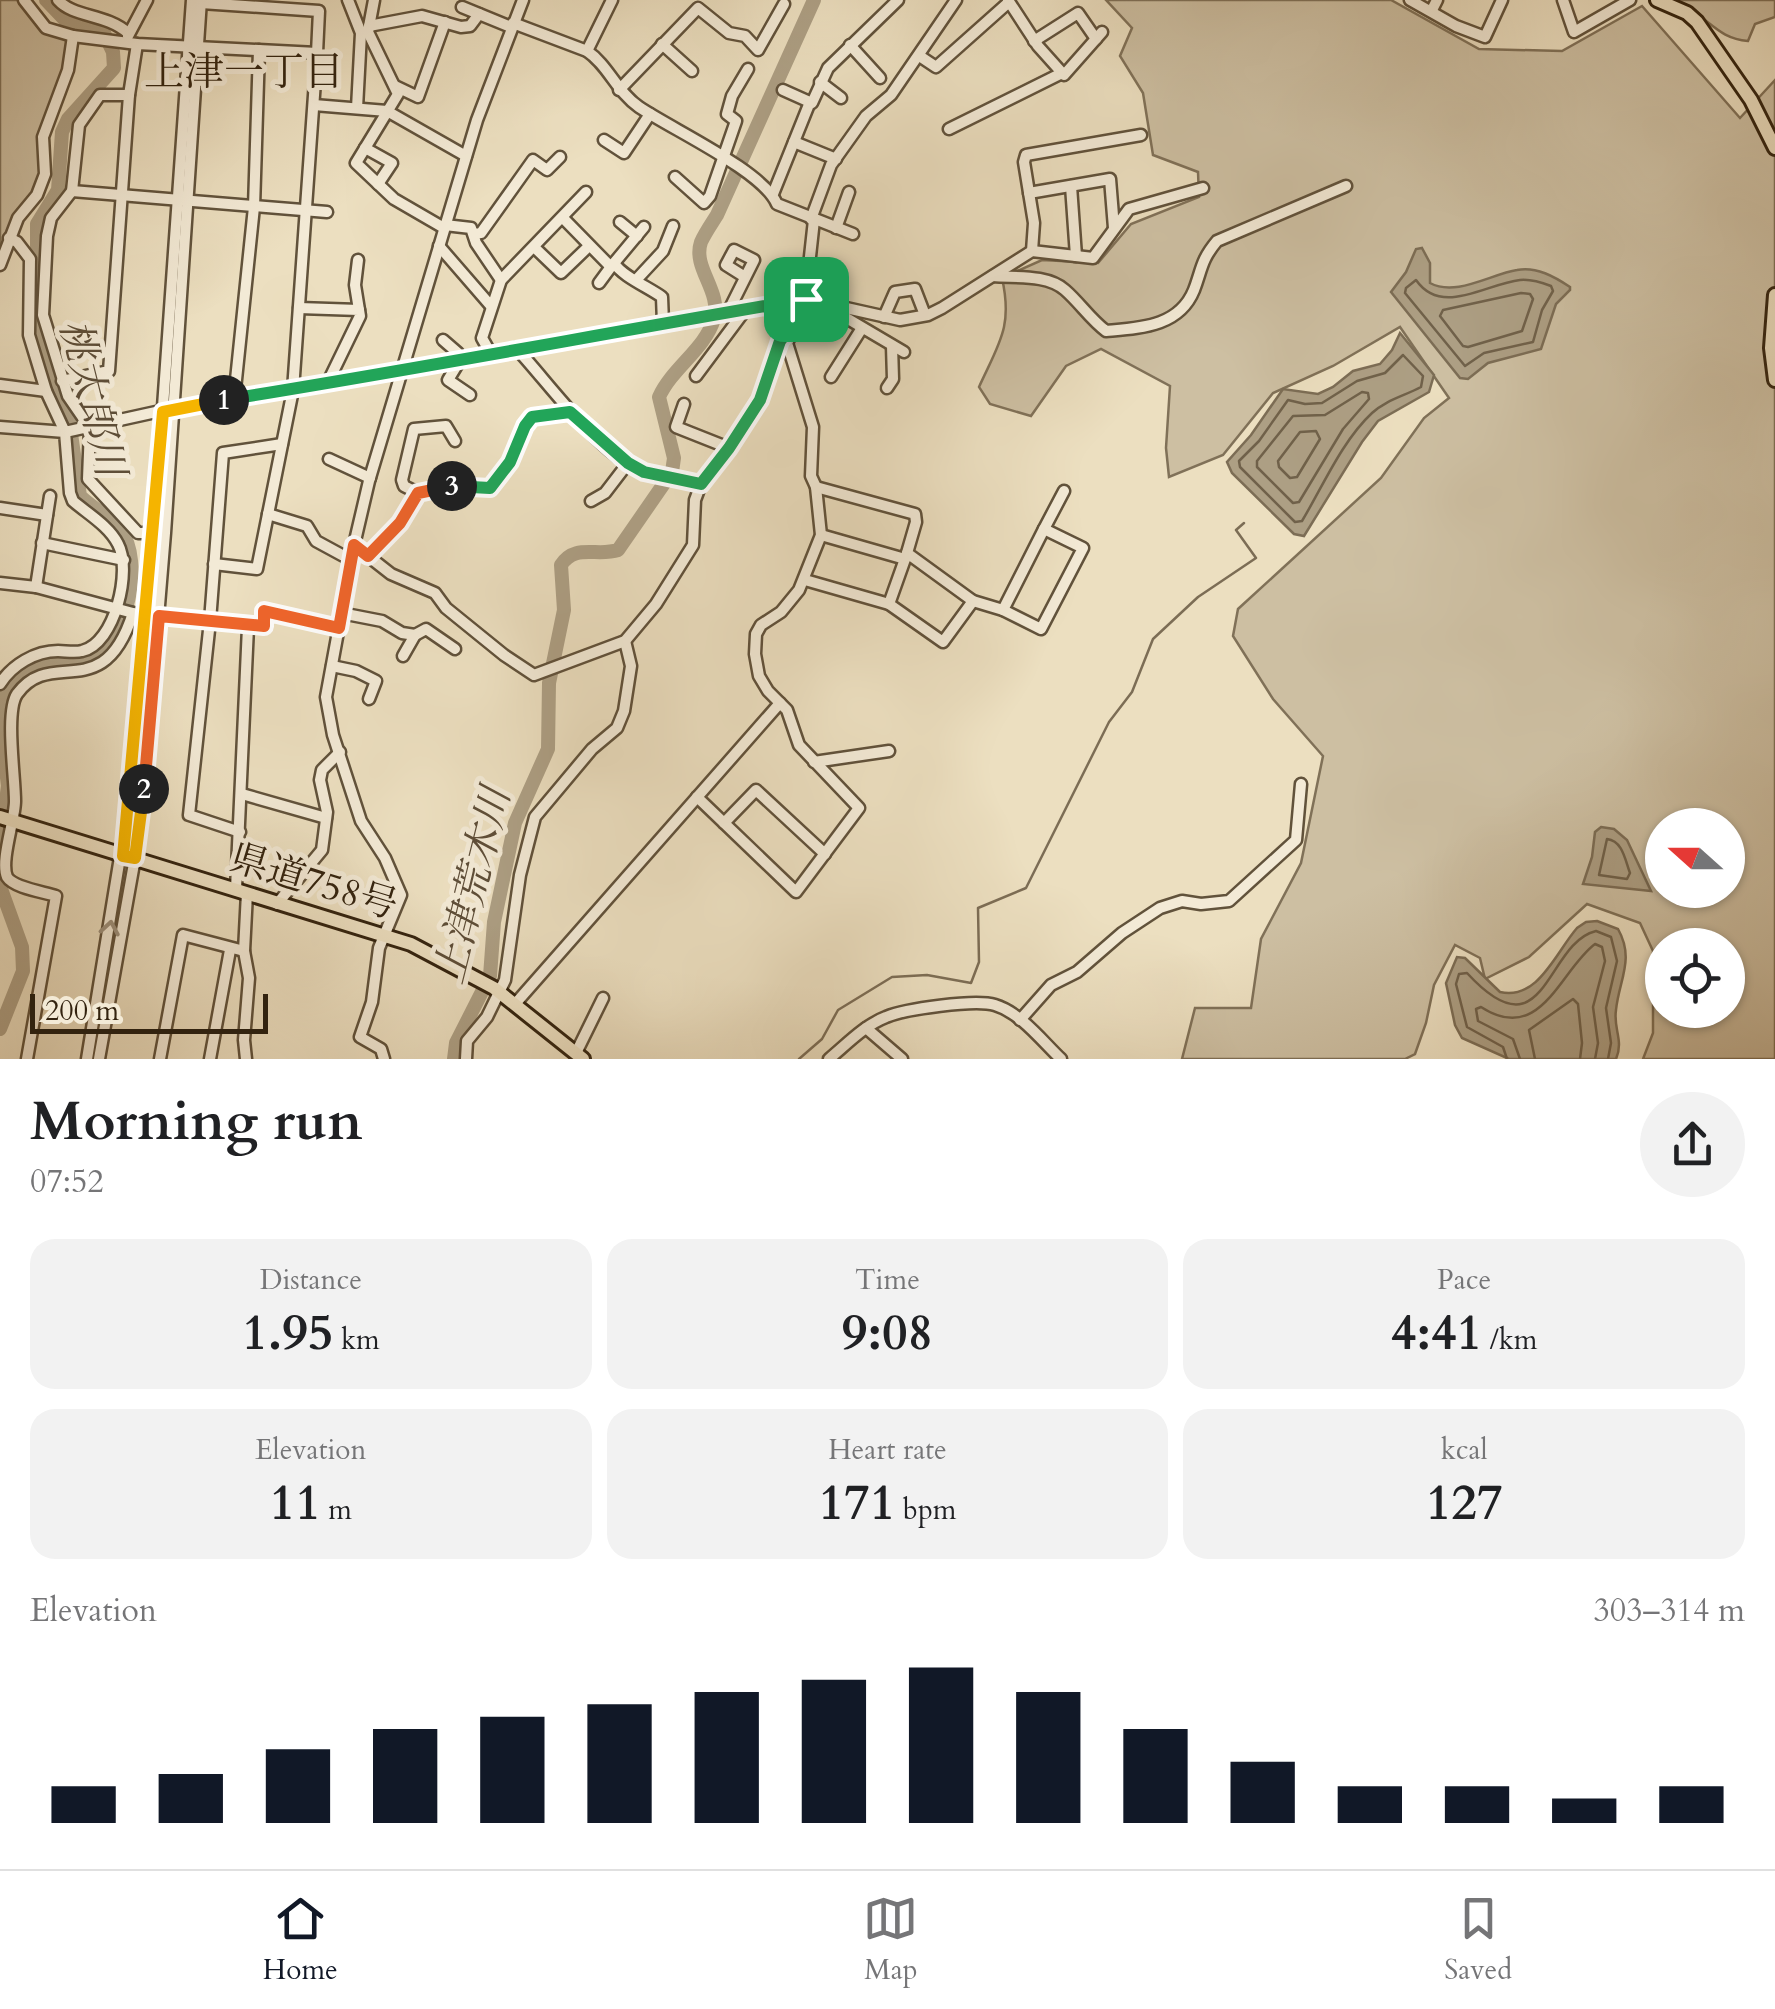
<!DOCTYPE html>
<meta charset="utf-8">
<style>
:root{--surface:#fff;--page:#f2f2f2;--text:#202124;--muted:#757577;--line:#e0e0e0;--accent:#111827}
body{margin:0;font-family:Cardo,"Noto Serif JP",serif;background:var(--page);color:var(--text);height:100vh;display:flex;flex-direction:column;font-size:38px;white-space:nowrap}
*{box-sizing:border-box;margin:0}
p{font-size:32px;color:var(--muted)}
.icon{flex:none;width:55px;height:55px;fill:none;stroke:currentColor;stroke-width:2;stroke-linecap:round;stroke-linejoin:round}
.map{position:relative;height:1059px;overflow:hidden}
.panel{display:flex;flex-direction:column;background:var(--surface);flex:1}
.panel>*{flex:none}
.needle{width:65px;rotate:291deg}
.tools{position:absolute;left:1645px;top:808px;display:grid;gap:20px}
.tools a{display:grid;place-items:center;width:100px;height:100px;border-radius:50%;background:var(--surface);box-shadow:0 2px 8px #0004;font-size:50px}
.scale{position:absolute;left:30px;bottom:25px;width:238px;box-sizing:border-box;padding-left:10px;border:5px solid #33230f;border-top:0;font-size:28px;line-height:35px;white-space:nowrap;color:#33230f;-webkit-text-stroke:8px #f3ead6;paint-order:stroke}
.pin{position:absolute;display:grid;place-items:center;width:85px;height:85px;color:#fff;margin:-42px;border-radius:20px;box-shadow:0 5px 15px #0006}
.km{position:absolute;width:50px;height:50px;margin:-25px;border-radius:50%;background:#222;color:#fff;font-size:28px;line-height:50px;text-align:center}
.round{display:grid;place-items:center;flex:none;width:105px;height:105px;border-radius:52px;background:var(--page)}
.overview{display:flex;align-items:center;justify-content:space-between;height:170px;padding:0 30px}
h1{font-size:55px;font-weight:700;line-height:75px}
.metrics{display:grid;grid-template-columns:repeat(3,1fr);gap:15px;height:170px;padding:10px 30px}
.metrics div{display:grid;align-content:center;border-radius:25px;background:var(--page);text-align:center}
.metrics b{font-size:50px;font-weight:700}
.metrics small{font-size:28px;font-weight:400}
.metrics p{font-size:28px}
.chart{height:280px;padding:20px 30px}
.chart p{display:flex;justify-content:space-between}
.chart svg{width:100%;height:180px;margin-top:10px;stroke:var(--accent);stroke-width:6}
.tabs{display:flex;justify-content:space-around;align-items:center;height:140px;border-top:2px solid var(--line);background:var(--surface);font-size:28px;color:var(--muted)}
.tabs a{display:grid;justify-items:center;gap:5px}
.tabs .current{color:var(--accent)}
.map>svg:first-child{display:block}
</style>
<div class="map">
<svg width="1775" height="1059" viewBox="0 0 1775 1059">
<rect width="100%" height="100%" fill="#ecdfc0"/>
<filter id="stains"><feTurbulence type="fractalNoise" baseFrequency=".002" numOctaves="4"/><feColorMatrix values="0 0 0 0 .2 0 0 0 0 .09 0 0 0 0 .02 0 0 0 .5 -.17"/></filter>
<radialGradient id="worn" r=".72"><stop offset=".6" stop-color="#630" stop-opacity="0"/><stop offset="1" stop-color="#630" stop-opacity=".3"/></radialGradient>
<g fill="#cdbfa2" stroke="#807158" stroke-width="2.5" fill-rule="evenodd">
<polygon points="0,0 24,0 46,28 73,36 68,70 43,137 45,174 18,218 0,265"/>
<path d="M1106,0H1391L1479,49L1562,51L1642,6L1740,118L1775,80V1059H1643L1653,1033V951L1640,923L1587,904L1529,957L1485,979L1480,958L1455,945L1434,985L1426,1023L1415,1054L1405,1059H1182L1195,1008H1251L1261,939L1301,863L1323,756L1273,699L1233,636L1238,609L1381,478L1424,418L1449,398L1400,327L1333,366L1273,393L1223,455L1169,477L1166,448L1170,386L1101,349L1066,366L1031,416L990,404L979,387C999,343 1013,327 1002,278L1042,260L1098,263L1131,224L1199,197L1198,172L1153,155L1143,93L1120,56L1132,28ZM1662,825H1728V890H1662ZM1662,945H1728V1010H1662Z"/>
<path d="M1666,0H1775V17L1755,24L1748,41C1724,39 1715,27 1697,14C1689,7 1677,4 1666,0Z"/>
</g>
<g fill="#ad9f84" stroke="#7c6d55" stroke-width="2.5">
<path d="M1422,248L1430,263V283C1456,297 1491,274 1517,270C1536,266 1555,277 1570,287V290L1556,304L1541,349L1488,363L1468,379L1460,378L1391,292L1406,272L1416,249Z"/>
<polygon points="1400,333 1434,375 1429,392 1378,421 1362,442 1304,536 1294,534 1232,473 1227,462 1251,435 1283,389 1318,394 1333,387 1353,371 1380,364 1392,350"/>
<polygon points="1601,827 1614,829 1627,840 1651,891 1583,884 1592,857 1595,832"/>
<path d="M1597,921L1618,929C1635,959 1619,980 1616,1010C1613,1029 1624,1040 1616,1059H1509L1462,1038L1455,1025L1446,983L1457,957L1465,958L1500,992C1538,1001 1556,952 1577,928L1586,922Z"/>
</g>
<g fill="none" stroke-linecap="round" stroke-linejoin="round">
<g stroke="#70614a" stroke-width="2.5">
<path d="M1416,280C1442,317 1485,284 1520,280C1529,279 1543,283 1551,286L1553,291L1542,310L1533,342L1484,353L1465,366L1405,293L1406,288Z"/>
<polygon points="1521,293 1530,294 1533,299 1522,331 1468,347 1463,346 1440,316 1443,310"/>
<path d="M1403,355L1423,376L1421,387C1404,396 1386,400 1372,413C1342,441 1323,486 1302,521L1295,522L1240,467L1239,461L1259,441L1288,400L1305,404L1322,403L1357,381L1385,373Z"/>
<polygon points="1362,392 1368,393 1369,399 1343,429 1299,502 1293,503 1257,467 1257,461 1293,416 1325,415"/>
<polygon points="1316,431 1320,439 1297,477 1290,478 1279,467 1278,461 1300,432"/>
<path d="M1607,839C1623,841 1625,860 1630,873L1627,879L1599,875Z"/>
<path d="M1507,1059L1503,1047L1467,1027L1456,984L1459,974L1467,973C1546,1059 1545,943 1596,931L1611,937L1617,961L1606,1008L1611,1043L1608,1059"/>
<path d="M1520,1059L1513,1039L1478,1021L1476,1009L1481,1007C1541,1046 1560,970 1595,944L1602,947L1605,961L1593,1007L1598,1043L1595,1059"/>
<polyline points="1535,1059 1529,1030 1573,999 1578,1004 1582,1043 1580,1059"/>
</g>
<polyline stroke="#7c6d55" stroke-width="2.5" points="799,1059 822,1039 838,1010 892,977 927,975 971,983 979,962 978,908 1026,888 1109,722 1132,692 1153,639 1198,597 1256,558 1236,530 1244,523"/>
<g stroke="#ad9f84" stroke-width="14">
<path d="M0,718C2,687 22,664 54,662C66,661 81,663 92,658C127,642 144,561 121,531C111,517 92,508 80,496L69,420L37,336V224L58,190L62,132L68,119L114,68L113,52L104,33L97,26L65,20L46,0"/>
<polyline points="0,719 8,786 0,846"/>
<polyline points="0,886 22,947 23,971 0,1029"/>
<path d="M454,1059L456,1043L490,976L494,922L515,823L548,749L549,683L564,610L561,565C575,543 597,557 618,550L672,472L674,458L659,397C672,368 705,349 714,319C722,291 692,268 701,242C705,233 712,223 717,215L814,0"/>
</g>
<g stroke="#61523b" stroke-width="15">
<g id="minor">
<polyline points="24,0 46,28 73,36 137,44 317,53 293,390 257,569 214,564"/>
<path d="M58,0C74,18 105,13 128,33"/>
<polyline points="348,0 361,33 357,108"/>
<polyline points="374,0 368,32 398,94 356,163 394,199 444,228"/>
<polyline points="1008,0 1038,46 1064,75 1102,32"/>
<polyline points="1410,0 1456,26 1485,37 1502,0"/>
<polyline points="1563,0 1574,32 1630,0"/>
<polyline points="201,3 319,11 317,53"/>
<polyline points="462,7 511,27"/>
<polyline points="1432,10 1437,0"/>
<path d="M513,23L587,51C608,65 617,92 639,107C673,130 763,171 777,204L853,234"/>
<polyline points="369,26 422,16 461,27 470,26 479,14"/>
<polyline points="128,36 147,0"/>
<polyline points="1034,41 1078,13 1096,39"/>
<polyline points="662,44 692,71"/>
<polyline points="850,45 880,78"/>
<polyline points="587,51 612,0"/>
<polyline points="921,57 936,67 1009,2"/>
<polyline points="820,82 841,98"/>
<polyline points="395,86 418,97 445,22"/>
<polyline points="619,90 698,8 729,33 745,36 758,50 784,4"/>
<polyline points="783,90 812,103 828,68 898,0"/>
<polyline points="129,95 100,95 79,125 72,191 51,218 47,236 43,315 68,396 90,428 88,479 138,533 154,533"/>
<polyline points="314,105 387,111 466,156"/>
<polyline points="949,129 1062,73"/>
<polyline points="604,140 624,153 650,114"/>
<polyline points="794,142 836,159"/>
<polyline points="365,148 392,163 378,184"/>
<polyline points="675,177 704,203 710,196 736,121 727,114 732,96 748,69"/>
<polyline points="1071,186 1076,256"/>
<polyline points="72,191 327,212"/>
<polyline points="1029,193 1110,179 1114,228"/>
<polyline points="773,194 810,102"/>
<polyline points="563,218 610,266"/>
<polyline points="811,219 831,165 866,116 891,95 956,0"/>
<polyline points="620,222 637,236"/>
<polyline points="445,225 471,228 476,243 501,280"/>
<path d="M644,227L614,263C622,276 648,287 662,297L663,323"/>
<polyline points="836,228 849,192"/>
<polyline points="474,234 481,233 533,160 547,170 560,157"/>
<polyline points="9,238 17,242 30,259 29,335 46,391 65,432 174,408 459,362 516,348 575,341 806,299 900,320 928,315 942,308 1032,251 1093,258 1129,209 1203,188"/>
<polyline points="439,246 491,306"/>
<polyline points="534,247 561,273 588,247"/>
<polyline points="1032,251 1034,223 1024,162 1026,155 1141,135"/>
<polyline points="358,260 355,285 359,310"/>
<polyline points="0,265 18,218 37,195 45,174 43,137 68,70 73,36"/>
<path d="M993,276C1015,278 1047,274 1065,290C1080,303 1090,319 1106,331C1140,328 1179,327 1194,290C1202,269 1201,260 1217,241L1346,186"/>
<polyline points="637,279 663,251 673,226"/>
<polyline points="599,283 613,264"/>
<polyline points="805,302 814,220"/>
<polyline points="844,307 843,316 904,352"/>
<polyline points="299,308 359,310 360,316 328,382"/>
<polyline points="728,312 754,260 734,250 726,265 745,277"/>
<polyline points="884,317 895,292 915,289 925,315"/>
<polyline points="443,340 458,353 459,362 448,380 470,395"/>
<path d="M516,348C549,383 602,459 647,473C664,478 683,480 701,484"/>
<polyline points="491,354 482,338 501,280 586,192"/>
<polyline points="696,376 746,309"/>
<polyline points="831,377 862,328"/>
<polyline points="62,381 109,371 129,95 137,44"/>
<polyline points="0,385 46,391"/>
<polyline points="887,388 893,379 892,346"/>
<polyline points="234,399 254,207 259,50"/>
<polyline points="684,404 676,427 729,448"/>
<path d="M0,427L65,432L70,493L73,501C88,514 109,526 118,544C132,570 115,644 82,651C75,653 65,651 58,651C35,651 12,665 0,684"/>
<polyline points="329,459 370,478"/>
<polyline points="816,487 915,514 916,522 907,553 973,601 1003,610"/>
<polyline points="418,493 404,486 402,480 414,429 446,426 455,441"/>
<polyline points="591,501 605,493 628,463"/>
<polyline points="0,508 47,515"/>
<polyline points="268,514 307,526 316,541 351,560"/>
<polygon points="1044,529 1083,548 1041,629 1003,610"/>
<polyline points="1044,529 1064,491"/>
<polyline points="821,535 905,559 907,553"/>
<polyline points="42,543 124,560"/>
<polyline points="354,545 391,574 435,593 446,608 504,655 534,675 625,641 656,604 693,545 695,500 701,484 729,448 760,400 780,341 788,328"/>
<polyline points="368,556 400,523 418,493 466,484 491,488 510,462 525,426 532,417 570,412"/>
<polyline points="805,580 889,604 943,642 973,601"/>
<polyline points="0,583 36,587 133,613"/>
<polyline points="36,587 50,496"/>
<polyline points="889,604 905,559"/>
<polyline points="341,613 382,621 402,633 415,635 403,656"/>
<polyline points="159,616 264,626 264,611 339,628"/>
<polyline points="415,635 426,629 455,649"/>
<polyline points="332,666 356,671 376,681 369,699"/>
<polyline points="814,762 889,751"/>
<polyline points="242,794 326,818"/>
<polyline points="697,797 796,892 859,808 799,745 787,710 768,691 759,676 755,654 756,634 761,625 781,612 799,590 821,535 816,487 811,476 813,427 787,343 793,331 808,316 812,300"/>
<polyline points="724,823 756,790 825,854"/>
<polyline points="240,832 189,815 210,621 223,453 282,444"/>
<polyline points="236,889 248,627"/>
<polyline points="277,904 322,850 327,812 320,780 322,770 340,752"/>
<polyline points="515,1004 780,703"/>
<polyline points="1020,1020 1051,985 1077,972 1122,933 1160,908 1182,901 1201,904 1229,901 1296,840 1301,784"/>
<polyline points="866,1028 902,1059"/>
<polyline points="576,1053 603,998"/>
<path d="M27,1059L56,896C44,892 14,888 7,877C0,861 15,820 15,801C15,776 5,712 17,694C52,646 103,707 133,613L146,616"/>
<polyline points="87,1059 130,796 154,533 192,0"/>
<polyline points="99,1059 135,858 143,799 165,533 201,0"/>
<polyline points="160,1059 183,935 244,951"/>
<polyline points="210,1059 230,950"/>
<polyline points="246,1059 244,1040 249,978 244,951 247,893"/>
<polyline points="384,1059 381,1049 360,1037 372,1002 379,948 401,895 385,858 361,821 333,735 326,697 354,545 369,481 477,120 523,0"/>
<polyline points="466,1059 467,1041 487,1017 505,980 520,875 535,817 592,749 617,728 624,711 631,666 625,641"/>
<path d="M829,1059C847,1044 865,1025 886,1017C905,1009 975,999 995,1005C1021,1013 1042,1041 1061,1059"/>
</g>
</g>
<g stroke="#33230f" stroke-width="18">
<g id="major">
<polyline points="1657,0 1687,13 1697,22 1751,100 1775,148"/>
<polyline points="1775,295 1771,348 1775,380"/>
<polyline points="0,817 411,944 494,988 583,1059"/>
</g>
</g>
<use href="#minor" stroke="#f3ead6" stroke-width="10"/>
<use href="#major" stroke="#ecdfc0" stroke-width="12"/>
</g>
<defs><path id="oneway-chevron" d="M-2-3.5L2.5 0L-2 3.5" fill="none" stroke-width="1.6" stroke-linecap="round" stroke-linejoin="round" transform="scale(2.5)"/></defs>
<use stroke="#9d907c" href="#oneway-chevron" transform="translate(110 928) rotate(-80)"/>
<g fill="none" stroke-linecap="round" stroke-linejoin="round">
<g stroke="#fff" stroke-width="20">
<path id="split-1" d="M224,400C419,369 611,332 806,299"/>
</g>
<g stroke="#fff" stroke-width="20">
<polyline id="split-2" points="144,789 135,858 123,856 163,412 224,400"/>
</g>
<g stroke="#fff" stroke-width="20">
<polyline id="split-3" points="144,789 159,616 264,626 264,611 339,628 354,545 368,556 400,523 418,493 452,486"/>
</g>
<g stroke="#fff" stroke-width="20">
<polyline id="split-4" points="452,486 490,488 510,462 525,426 532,417 570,412 628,463 644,472 701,484 729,448 760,400 780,341 803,311 806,299"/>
</g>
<use href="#split-1" stroke="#22a559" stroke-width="12"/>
<use href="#split-2" stroke="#f5b400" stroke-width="12"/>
<use href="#split-3" stroke="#f0652b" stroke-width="12"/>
<use href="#split-4" stroke="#22a559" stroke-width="12"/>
</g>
<g text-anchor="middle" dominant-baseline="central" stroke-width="10" stroke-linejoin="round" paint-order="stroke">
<g font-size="38" fill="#33230f" stroke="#f3ead6">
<text transform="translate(314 882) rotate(17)">県道758号</text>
</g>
<g font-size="40" fill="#33230f" stroke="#f3ead6">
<text x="244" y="72">上津一丁目</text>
</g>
<g font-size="40" font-style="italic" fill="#5e4e38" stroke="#f3ead6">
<text transform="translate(92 398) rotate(76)">桃太郎川</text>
<text transform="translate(473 886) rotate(-76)">上津荒木川</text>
</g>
</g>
<rect width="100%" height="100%" filter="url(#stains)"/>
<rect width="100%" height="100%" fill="url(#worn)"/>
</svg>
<div class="tools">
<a><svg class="needle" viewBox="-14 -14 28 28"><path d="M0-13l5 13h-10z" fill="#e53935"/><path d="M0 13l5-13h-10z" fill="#757577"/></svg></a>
<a><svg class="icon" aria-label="locate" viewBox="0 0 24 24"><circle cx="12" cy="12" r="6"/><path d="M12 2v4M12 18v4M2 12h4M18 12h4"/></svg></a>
</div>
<div class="scale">200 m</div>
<div class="pin" style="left:806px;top:299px;background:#1e9e55"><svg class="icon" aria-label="arrive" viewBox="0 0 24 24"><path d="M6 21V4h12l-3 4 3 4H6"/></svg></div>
<b class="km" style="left:224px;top:400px">1</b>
<b class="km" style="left:144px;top:789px">2</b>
<b class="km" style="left:452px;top:486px">3</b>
</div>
<section class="panel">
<div class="overview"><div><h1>Morning run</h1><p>07:52</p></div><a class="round"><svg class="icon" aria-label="share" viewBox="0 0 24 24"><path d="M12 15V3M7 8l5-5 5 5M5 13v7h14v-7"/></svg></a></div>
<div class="metrics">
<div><p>Distance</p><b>1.95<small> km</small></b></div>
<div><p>Time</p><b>9:08</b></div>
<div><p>Pace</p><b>4:41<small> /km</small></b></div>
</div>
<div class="metrics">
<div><p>Elevation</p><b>11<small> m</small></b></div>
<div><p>Heart rate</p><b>171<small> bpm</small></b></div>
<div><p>kcal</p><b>127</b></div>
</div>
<div class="chart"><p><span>Elevation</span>303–314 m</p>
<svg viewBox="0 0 160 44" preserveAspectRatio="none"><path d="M5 44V35M15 44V32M25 44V26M35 44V21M45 44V18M55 44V15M65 44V12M75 44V9M85 44V6M95 44V12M105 44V21M115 44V29M125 44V35M135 44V35M145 44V38M155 44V35"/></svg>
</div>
</section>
<nav class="tabs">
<a class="current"><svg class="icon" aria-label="home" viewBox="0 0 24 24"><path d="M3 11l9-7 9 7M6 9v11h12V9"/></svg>Home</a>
<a><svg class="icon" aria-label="map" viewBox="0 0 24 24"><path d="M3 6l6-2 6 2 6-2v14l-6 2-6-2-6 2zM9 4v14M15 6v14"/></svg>Map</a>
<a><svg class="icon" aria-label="saved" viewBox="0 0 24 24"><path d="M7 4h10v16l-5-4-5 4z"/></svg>Saved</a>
</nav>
